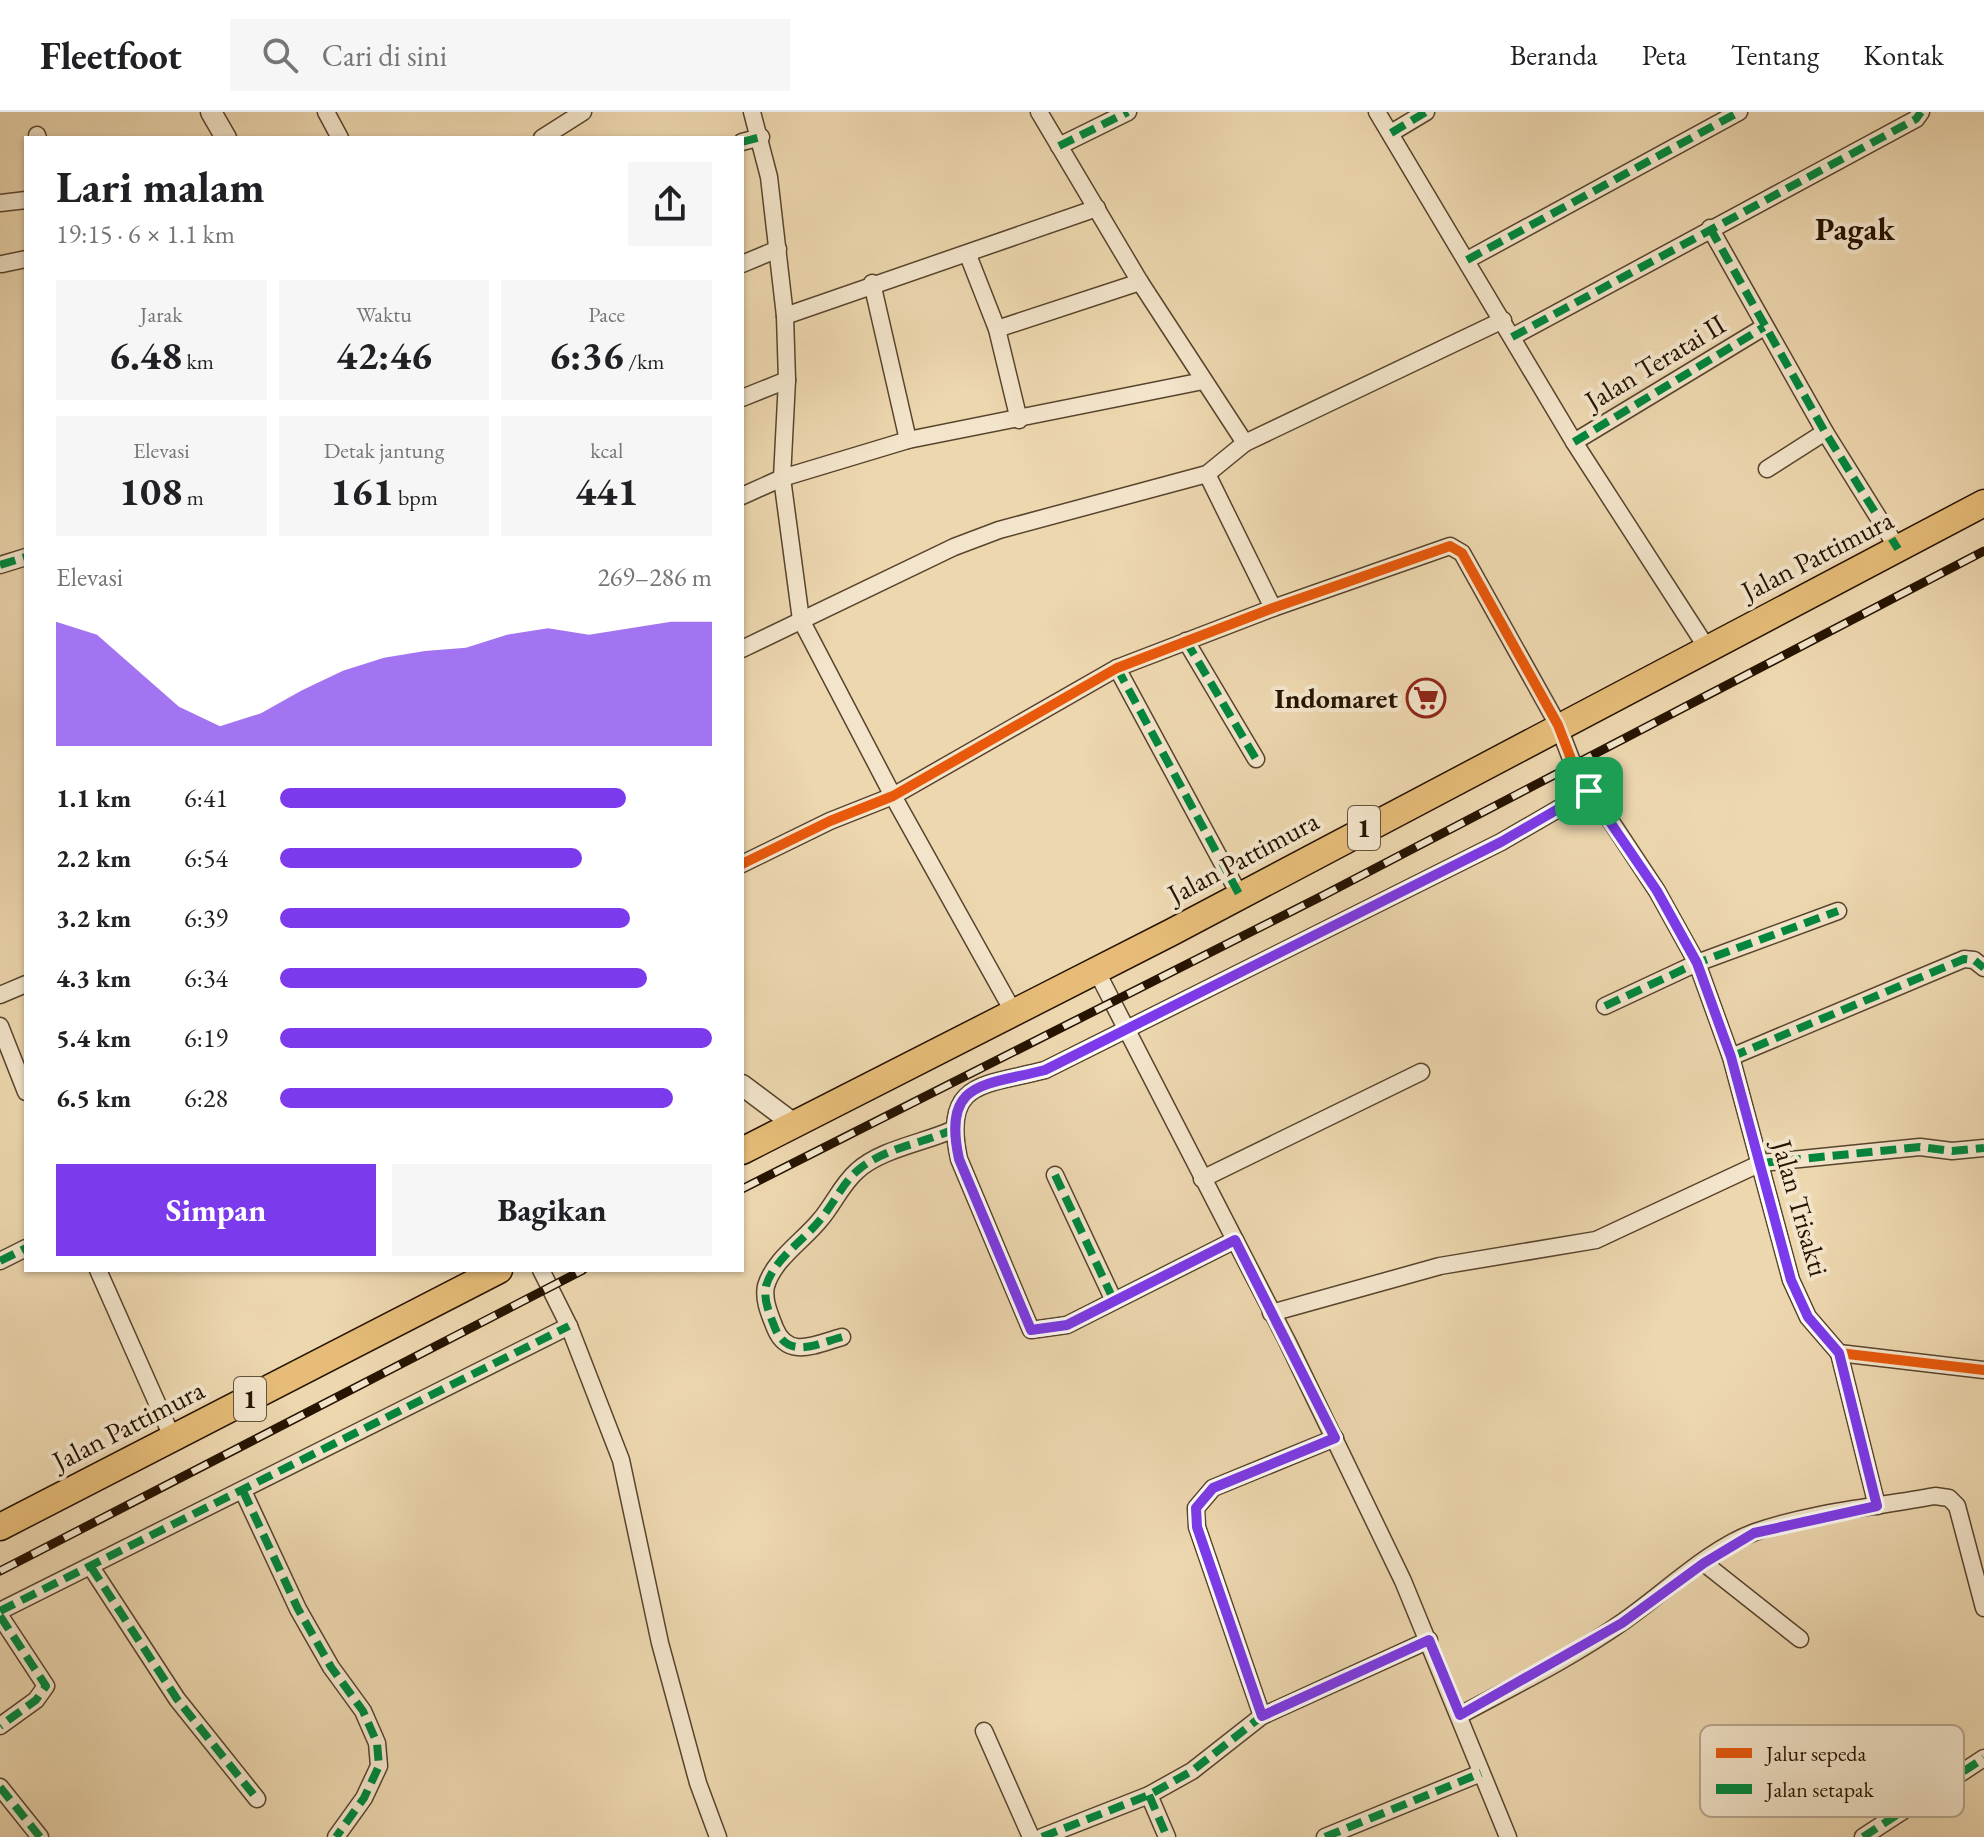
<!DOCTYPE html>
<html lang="id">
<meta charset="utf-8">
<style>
:root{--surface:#fff;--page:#f6f6f6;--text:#202124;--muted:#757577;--line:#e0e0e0;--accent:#7c3aed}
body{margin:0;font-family:"EB Garamond",serif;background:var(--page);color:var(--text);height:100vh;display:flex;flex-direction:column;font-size:30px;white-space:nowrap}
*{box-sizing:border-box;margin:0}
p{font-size:26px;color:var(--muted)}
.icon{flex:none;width:44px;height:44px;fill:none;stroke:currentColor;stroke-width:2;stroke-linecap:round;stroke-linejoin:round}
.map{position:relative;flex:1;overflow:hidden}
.side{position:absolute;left:24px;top:24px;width:720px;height:1136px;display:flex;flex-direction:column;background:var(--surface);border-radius:0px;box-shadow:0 2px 6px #0004}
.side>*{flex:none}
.pin{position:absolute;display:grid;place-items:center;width:68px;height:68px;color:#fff;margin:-34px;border-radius:16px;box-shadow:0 4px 12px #0006}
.round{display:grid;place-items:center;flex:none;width:84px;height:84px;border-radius:0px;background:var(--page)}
.head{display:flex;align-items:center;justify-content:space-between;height:136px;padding:0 32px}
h1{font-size:44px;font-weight:700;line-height:60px}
.stats{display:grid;grid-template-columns:repeat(3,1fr);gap:12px;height:136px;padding:8px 32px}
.stats div{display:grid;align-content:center;border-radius:0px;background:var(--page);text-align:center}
.stats b{font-size:40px;font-weight:700}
.stats small{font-size:22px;font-weight:400}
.stats p{font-size:22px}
.chart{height:224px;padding:16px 32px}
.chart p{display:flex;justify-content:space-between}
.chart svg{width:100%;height:144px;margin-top:8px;fill:var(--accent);opacity:.7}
.button{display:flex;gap:16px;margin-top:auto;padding:16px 32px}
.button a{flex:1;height:92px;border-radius:0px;background:var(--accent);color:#fff;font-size:32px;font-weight:700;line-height:92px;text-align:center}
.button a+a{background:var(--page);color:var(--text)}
ul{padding:0 32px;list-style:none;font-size:26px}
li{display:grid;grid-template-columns:128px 96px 1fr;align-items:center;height:60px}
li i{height:20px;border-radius:10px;background:var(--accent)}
header{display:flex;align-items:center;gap:48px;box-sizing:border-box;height:112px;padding:0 40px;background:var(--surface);border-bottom:2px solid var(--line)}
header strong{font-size:38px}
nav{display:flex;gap:44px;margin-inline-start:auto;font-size:28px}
.search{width:560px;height:72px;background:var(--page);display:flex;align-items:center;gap:20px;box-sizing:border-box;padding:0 28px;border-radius:0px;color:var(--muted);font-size:30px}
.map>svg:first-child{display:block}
</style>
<header>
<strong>Fleetfoot</strong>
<div class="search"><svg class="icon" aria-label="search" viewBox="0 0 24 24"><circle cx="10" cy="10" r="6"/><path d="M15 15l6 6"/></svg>Cari di sini</div>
<nav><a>Beranda</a><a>Peta</a><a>Tentang</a><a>Kontak</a></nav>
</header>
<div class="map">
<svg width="1984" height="1725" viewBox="0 0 1984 1725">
<rect width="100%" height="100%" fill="#edd7af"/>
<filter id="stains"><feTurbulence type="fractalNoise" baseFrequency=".0025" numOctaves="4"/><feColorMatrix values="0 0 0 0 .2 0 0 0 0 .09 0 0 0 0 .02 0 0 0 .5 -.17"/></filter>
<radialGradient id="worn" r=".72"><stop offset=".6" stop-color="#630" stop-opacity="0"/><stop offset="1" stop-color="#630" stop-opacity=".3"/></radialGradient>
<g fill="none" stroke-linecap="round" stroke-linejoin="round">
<g stroke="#58442c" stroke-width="19">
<g id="minor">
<polyline points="326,0 340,26"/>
<polyline points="752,0 769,65 785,204 787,268 782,366 801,508 893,684 1014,901"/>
<polyline points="1039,0 1140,170 1245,331"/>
<polyline points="1377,0 1574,330 1707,536"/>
<polyline points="1391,21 1426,0"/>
<polyline points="37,23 38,26"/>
<polyline points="542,26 583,0"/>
<polyline points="742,30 761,25"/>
<polyline points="1059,34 1128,0"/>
<polyline points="0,91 26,88"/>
<polyline points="1710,116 1825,320 1898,437"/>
<polyline points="968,143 997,217 1019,308"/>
<polyline points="1467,148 1739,0"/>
<polyline points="2,152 26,147"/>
<polyline points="742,152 778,137"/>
<polyline points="872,171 908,328"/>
<polyline points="785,204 1097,96"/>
<polyline points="997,217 1140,170"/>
<polyline points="1512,225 1916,7 1921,0"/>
<polyline points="742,286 787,268"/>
<polyline points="1574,330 1764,215"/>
<polyline points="1767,357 1825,320"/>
<polyline points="1207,362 1273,496"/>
<polyline points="742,384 782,366 908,328 1203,269"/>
<polyline points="0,453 26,445"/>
<polyline points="1186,529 1256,647"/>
<polyline points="742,537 954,435 999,418 1207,362 1245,331 1503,208"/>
<polyline points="1117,556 1239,782"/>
<polyline points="742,752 830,709 893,684 1117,556 1273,496 1450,434 1462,441 1558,613 1573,652 1657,779 1697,851 1731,945 1791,1168 1808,1205 1839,1241 1984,1258"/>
<polyline points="1096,858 1287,1229 1403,1469 1508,1725"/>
<polyline points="0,883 26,872"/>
<polyline points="1605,894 1697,851 1838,799"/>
<polyline points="0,914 26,980"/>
<polyline points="1731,945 1964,847 1974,848 1984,856"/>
<polyline points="1055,1063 1114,1189"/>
<polyline points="1202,1067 1421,960"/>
<path d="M1235,1128L1067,1213L1031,1218L959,1047C942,968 984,974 1045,958L1501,730L1589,679"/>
<polyline points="0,1149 26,1136"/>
<polyline points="98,1158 173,1327"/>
<polyline points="541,1158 569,1214 621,1348 660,1531 698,1671 718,1725"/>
<polyline points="1271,1201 1440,1154 1596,1128 1761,1051 1920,1035 1952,1039 1984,1036"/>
<path d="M842,1225C816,1232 788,1248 775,1216C770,1203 763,1188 766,1174C774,1147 803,1129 820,1108C833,1093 842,1072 857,1059C881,1037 923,1031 952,1018"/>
<polyline points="1839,1241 1877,1394"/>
<polyline points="243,1379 298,1497 331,1555 363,1599 377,1631 379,1654 364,1686 336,1725"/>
<polyline points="1704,1451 1800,1527"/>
<polyline points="91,1455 177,1587 257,1687"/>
<polyline points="0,1499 569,1214"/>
<polyline points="0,1504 46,1574 36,1588 0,1614"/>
<path d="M1460,1603C1516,1573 1573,1545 1624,1509C1664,1481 1710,1436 1755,1420C1812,1400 1876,1395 1935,1384L1949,1386L1957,1394L1984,1496"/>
<polyline points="1262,1604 1197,1415 1196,1396 1213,1376 1335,1326"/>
<polyline points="984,1619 1031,1725"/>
<polyline points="0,1675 40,1725"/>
<polyline points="1149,1683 1167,1725"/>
<polyline points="1042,1725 1149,1683 1192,1659 1262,1604 1429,1528"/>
<polyline points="1325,1725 1481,1661"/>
<polyline points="1863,1725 1984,1646"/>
</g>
</g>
<g stroke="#58442c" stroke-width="23">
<g id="tertiary">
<polyline points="211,0 226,26"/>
<polyline points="742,973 794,1012"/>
</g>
</g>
<g stroke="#261300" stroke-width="29">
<g id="trunk">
<polyline points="742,1039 1172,820 1984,391"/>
<polyline points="0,1415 499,1158"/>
</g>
</g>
<use href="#minor" stroke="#f3e5cb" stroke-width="16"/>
<use href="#tertiary" stroke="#f3e5cb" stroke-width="20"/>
<use href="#trunk" stroke="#e6bc78" stroke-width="26"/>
<g stroke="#261300" stroke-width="9">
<g id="rail">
<polyline points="742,1077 1324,783 1984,439"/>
<polyline points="0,1459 583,1158"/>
</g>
</g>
<use href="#rail" stroke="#f3e5cb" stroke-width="6" stroke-dasharray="18" stroke-linecap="butt"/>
<g stroke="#00873e" stroke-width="8" stroke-dasharray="16 8" stroke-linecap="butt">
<polyline points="1391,21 1426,0"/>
<polyline points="742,30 761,25"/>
<polyline points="1059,34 1128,0"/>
<polyline points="1710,116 1825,320 1898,437"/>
<polyline points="1467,148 1739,0"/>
<polyline points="1512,225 1916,7 1921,0"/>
<polyline points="1574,330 1764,215"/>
<polyline points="0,453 26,445"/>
<polyline points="1186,529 1256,647"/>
<polyline points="1117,556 1239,782"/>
<polyline points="1605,894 1697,851 1838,799"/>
<polyline points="1731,945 1964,847 1974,848 1984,856"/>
<polyline points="1761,1051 1920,1035 1952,1039 1984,1036"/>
<polyline points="1055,1063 1114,1189"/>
<polyline points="0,1149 26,1136"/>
<path d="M842,1225C816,1232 788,1248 775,1216C770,1203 763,1188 766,1174C774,1147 803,1129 820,1108C833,1093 842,1072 857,1059C881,1037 923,1031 952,1018"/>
<polyline points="243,1379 298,1497 331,1555 363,1599 377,1631 379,1654 364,1686 336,1725"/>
<polyline points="91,1455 177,1587 257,1687"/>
<polyline points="0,1499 569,1214"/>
<polyline points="0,1504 46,1574 36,1588 0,1614"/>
<polyline points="1460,1603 1547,1557 1622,1511 1711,1447"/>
<polyline points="1262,1604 1197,1415 1196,1396 1213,1376 1335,1326"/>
<polyline points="0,1675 40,1725"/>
<polyline points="1149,1683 1167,1725"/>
<polyline points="1042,1725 1149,1683 1192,1659 1262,1604 1429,1528"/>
<polyline points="1325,1725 1481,1661"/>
<polyline points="1863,1725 1984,1646"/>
</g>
<g stroke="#f3e5cb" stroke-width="15">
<g id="cycleway">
<polyline points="742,752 830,709 893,684 1117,556 1273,496 1450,434 1462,441 1558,613 1573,652 1657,779 1697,851 1731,945 1791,1168 1808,1205 1839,1241 1984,1258"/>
<path d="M1235,1128L1067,1213L1031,1218L959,1047C942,968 984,974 1045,958L1501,730L1589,679"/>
</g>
</g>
<use href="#cycleway" stroke="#e8590c" stroke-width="10"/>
</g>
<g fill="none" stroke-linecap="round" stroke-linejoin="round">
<g stroke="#fff" stroke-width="16">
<path id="route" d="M1589,679L1657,779L1697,851L1731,945L1791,1168L1808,1205L1839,1241L1877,1394L1754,1421L1704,1451L1622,1511L1460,1603L1429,1528L1262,1604L1197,1415L1196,1396L1213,1376L1335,1326L1235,1128L1067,1213L1031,1218L959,1047C942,968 984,974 1045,958L1501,730Z"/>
</g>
<use href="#route" stroke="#7c3aed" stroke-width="10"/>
</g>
<defs>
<g id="supermarket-ring" transform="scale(2)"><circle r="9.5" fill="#f3e5cb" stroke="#8f2418" stroke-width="1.5"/><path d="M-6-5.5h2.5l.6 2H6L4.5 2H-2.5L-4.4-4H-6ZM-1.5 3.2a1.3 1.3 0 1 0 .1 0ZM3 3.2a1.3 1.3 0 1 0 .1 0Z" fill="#8f2418"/></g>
</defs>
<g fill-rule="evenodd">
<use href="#supermarket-ring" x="1426" y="586"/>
</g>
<g text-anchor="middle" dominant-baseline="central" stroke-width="8" stroke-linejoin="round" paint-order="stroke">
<g fill="#f3e5cb" stroke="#64523d" stroke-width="2">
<rect x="1348" y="694" width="32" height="44" rx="6"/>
<rect x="234" y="1265" width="32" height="44" rx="6"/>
</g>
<g font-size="26" font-weight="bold" fill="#261300">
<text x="1364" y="716">1</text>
<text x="250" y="1287">1</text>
</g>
<g font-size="28" fill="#261300" stroke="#f3e5cb">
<text transform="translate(1655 250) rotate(-31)">Jalan Teratai II</text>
<text transform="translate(1817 443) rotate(-27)">Jalan Pattimura</text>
<text transform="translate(1243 745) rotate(-28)">Jalan Pattimura</text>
<text transform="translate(1801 1096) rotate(74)">Jalan Trisakti</text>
<text transform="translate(128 1313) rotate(-27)">Jalan Pattimura</text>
</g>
<g font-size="28" font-weight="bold" fill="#261300" stroke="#f3e5cb" text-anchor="end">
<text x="1398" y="586">Indomaret</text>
</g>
<g font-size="32" font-weight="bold" fill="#261300" stroke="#f3e5cb">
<text x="1855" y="117">Pagak</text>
</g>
</g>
<rect x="1700" y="1613" width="264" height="92" rx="12" fill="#f3e5cb" stroke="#b6a68e" stroke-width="2"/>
<rect x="1716" y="1636" width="36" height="10" fill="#e8590c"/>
<rect x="1716" y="1672" width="36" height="10" fill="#00873e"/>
<g font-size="22" fill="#261300">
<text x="1766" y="1649">Jalur sepeda</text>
<text x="1766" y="1685">Jalan setapak</text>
</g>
<rect width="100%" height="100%" filter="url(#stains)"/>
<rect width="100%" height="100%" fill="url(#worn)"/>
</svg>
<div class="pin" style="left:1589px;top:679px;background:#1e9e55"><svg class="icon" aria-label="arrive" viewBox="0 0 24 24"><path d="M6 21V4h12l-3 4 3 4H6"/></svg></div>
<section class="side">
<div class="head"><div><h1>Lari malam</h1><p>19:15 · 6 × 1.1 km</p></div><a class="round"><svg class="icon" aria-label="share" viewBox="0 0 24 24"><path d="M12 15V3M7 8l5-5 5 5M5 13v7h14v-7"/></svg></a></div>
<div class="stats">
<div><p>Jarak</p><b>6.48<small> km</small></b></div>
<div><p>Waktu</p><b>42:46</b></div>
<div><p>Pace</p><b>6:36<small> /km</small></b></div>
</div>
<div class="stats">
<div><p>Elevasi</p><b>108<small> m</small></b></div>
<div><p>Detak jantung</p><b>161<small> bpm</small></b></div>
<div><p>kcal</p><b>441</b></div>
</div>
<div class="chart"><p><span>Elevasi</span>269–286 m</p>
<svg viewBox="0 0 160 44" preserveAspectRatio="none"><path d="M0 44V6L10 10L20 21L30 32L40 38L50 34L60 27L70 21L80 17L90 15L100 14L110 10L120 8L130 10L140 8L150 6L160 6V44z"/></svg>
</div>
<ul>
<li><b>1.1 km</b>6:41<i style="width:80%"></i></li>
<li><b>2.2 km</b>6:54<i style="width:70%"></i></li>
<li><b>3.2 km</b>6:39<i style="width:81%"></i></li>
<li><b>4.3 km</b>6:34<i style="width:85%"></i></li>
<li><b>5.4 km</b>6:19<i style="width:100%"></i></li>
<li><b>6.5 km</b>6:28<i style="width:91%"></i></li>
</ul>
<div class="button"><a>Simpan</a><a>Bagikan</a></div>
</section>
</div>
